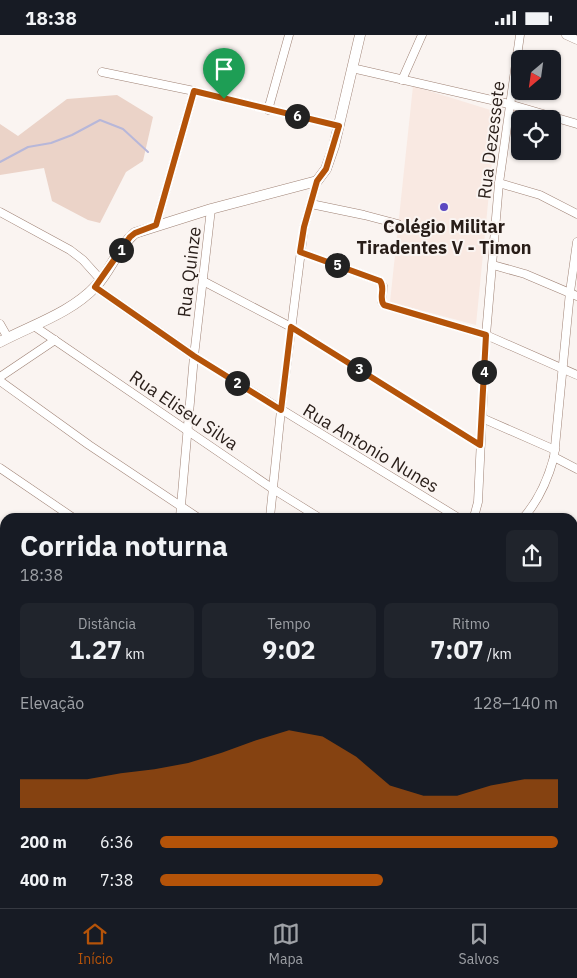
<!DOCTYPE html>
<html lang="pt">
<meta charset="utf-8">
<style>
:root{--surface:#171b24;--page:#20242c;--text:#f1f3f6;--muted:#9ea1a6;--line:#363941;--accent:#b45309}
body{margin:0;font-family:"IBM Plex Sans",sans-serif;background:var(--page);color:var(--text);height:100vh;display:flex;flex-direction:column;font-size:19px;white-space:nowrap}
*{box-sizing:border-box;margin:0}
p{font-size:16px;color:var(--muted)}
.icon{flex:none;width:28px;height:28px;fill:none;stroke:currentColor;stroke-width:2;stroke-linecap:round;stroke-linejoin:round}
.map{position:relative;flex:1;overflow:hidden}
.drawer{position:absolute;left:0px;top:478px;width:578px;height:396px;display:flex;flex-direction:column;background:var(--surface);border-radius:15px 15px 0 0;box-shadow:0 1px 4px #0004}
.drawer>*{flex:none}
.needle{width:32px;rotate:209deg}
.tools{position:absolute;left:511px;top:15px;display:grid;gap:10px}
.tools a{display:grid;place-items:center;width:50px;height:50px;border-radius:8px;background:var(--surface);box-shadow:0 1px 4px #0004;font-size:25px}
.pin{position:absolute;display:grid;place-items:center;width:42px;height:42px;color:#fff;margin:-51px -21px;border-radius:50% 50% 50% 0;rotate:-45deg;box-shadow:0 0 5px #0007}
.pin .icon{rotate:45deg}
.km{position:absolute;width:25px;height:25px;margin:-12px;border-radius:50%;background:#222;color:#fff;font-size:14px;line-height:25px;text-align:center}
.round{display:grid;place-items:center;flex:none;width:52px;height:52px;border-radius:8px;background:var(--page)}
.headline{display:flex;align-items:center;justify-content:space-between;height:85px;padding:0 20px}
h1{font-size:28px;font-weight:700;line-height:38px}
.figures{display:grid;grid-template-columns:repeat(3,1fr);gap:8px;height:85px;padding:5px 20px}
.figures div{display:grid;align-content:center;border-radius:8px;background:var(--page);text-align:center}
.figures b{font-size:25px;font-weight:700}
.figures small{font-size:14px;font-weight:400}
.figures p{font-size:14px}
.chart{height:140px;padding:10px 20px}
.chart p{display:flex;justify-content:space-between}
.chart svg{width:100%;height:90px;margin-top:5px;fill:var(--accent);opacity:.7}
ul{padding:0 20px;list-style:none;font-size:16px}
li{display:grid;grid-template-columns:80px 60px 1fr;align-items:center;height:38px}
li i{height:12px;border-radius:6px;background:var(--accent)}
.status{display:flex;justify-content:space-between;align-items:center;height:35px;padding:0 25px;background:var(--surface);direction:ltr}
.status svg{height:14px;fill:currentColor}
.dock{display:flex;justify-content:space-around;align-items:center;height:70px;border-top:1px solid var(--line);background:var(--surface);font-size:14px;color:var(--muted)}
.dock a{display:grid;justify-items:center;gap:2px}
.dock .active{color:var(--accent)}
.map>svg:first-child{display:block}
</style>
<div class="status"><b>18:38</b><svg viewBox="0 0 49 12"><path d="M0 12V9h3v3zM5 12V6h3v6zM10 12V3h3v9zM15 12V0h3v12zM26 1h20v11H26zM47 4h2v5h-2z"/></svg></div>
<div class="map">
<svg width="577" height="873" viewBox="0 0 577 873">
<rect width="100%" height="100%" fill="#faf4f1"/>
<polygon fill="#f9e9e2" points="413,51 497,77 476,290 390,267"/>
<g fill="#ebd3c8">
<polygon points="117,60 153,82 143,126 126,137 100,188 88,185 52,166 44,133 0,140 0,89 18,101 67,64"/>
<polygon points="0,537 5,541 5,654 0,653"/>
</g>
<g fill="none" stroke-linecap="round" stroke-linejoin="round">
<polyline stroke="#b7b7d9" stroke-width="2" points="0,127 28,112 51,108 72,100 100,85 123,94 148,117"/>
<g stroke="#9f8275" stroke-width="9">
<g id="minor">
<polyline points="566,0 577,5"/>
<polyline points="352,33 509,69 577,89"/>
<polyline points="102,37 194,56 339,91"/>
<polyline points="402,45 422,0"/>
<polyline points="268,75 289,0"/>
<polyline points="499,148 540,160 577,179"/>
<polyline points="311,169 364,180 398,189"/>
<polyline points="0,177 70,215 83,225 101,245"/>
<polyline points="156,190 194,56"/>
<polyline points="300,217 380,246 383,251 382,267 384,270 486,300 577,340"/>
<polyline points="493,230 525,239 577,261"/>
<polyline points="203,246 291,292 480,410"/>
<polyline points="95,252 194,321 457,482"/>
<polyline points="0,289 8,303"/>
<polyline points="34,291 273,454 318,482"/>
<polyline points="0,342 55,305"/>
<polyline points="0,346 89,410 197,482"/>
<polyline points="482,383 555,415"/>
<polyline points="554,422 577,434"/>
<polyline points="0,433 72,482"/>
<polyline points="180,482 194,321 211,174"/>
<polyline points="270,482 281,375 304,192 317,146"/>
<polyline points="474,482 478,467 486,300 499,148 520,0"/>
<path d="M524,482C538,466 548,444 554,422L570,257L577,207"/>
<polyline points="572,511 577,514"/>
<polyline points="572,684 577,685"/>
<polyline points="0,788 5,788"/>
<polyline points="572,800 577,803"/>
<polyline points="536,869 543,873"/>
<polyline points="54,873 54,869"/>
<polyline points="156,873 156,869"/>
<polyline points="256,873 256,869"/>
<polyline points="438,873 438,869"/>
</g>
</g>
<g stroke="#9f8275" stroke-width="11">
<g id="major">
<path d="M0,307C32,290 71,278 96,251C111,235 118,212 135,198L211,174L317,146L326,134L334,111L360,0"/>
<polyline points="0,532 5,535"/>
<polyline points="0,660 5,660"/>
<polyline points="572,774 577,775"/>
<polyline points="572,782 577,783"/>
</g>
</g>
<use href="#minor" stroke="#fff" stroke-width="8"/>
<use href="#major" stroke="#fff" stroke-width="10"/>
</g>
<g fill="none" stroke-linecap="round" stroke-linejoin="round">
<g stroke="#fff" stroke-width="10">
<path id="route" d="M194,56L339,91L326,134L317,146L304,192L300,217L380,246C386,253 378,263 384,270L486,300L480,410L291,292L281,375L194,321L95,252L130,202L135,198L156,190Z"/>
</g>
<use href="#route" stroke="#b45309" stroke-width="6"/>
</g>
<circle fill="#5c49c1" stroke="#faf4f1" stroke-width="2" cx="444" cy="172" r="5"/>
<g text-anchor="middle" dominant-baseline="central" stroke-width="4" stroke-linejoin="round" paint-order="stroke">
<g font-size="18" fill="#281d18" stroke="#faf4f1">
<text transform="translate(491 105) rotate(-83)">Rua Dezessete</text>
<text transform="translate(189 237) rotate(-83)">Rua Quinze</text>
<text transform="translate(184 375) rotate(34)">Rua Eliseu Silva</text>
<text transform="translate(371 413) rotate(31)">Rua Antonio Nunes</text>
</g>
<g font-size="18" font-weight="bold" fill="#281d18" stroke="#faf4f1">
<text x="444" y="191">Colégio Militar<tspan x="444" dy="21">Tiradentes V - Timon</tspan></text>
</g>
</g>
</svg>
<div class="tools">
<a><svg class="needle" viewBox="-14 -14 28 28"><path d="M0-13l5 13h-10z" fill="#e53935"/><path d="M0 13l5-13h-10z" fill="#9ea1a6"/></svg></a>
<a><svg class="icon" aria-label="locate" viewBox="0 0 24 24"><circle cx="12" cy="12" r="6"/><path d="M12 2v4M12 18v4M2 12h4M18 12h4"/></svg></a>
</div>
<div class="pin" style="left:224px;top:64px;background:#1e9e55"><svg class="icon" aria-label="arrive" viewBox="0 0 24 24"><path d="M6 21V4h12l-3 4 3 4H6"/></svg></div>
<b class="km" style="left:121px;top:215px">1</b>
<b class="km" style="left:237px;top:348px">2</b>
<b class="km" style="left:359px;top:334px">3</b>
<b class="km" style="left:484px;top:337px">4</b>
<b class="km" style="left:337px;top:230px">5</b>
<b class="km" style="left:297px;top:81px">6</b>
<section class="drawer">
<div class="headline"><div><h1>Corrida noturna</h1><p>18:38</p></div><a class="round"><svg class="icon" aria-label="share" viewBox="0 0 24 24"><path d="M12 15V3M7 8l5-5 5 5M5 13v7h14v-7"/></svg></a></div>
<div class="figures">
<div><p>Distância</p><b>1.27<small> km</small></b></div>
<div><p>Tempo</p><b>9:02</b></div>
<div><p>Ritmo</p><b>7:07<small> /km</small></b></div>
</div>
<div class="chart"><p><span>Elevação</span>128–140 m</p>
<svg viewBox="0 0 160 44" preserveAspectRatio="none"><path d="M0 44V30L10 30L20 30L30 27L40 25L50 22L60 17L70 11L80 6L90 9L100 19L110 33L120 38L130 38L140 33L150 30L160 30V44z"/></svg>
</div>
<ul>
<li><b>200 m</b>6:36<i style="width:100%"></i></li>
<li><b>400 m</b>7:38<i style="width:56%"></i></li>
</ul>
</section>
</div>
<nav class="dock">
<a class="active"><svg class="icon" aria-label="home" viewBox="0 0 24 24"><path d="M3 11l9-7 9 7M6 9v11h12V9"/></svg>Início</a>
<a><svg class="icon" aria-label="map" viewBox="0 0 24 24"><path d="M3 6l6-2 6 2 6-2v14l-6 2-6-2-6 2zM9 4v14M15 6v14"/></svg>Mapa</a>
<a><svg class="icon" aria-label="saved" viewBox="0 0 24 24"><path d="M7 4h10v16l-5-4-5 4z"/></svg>Salvos</a>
</nav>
